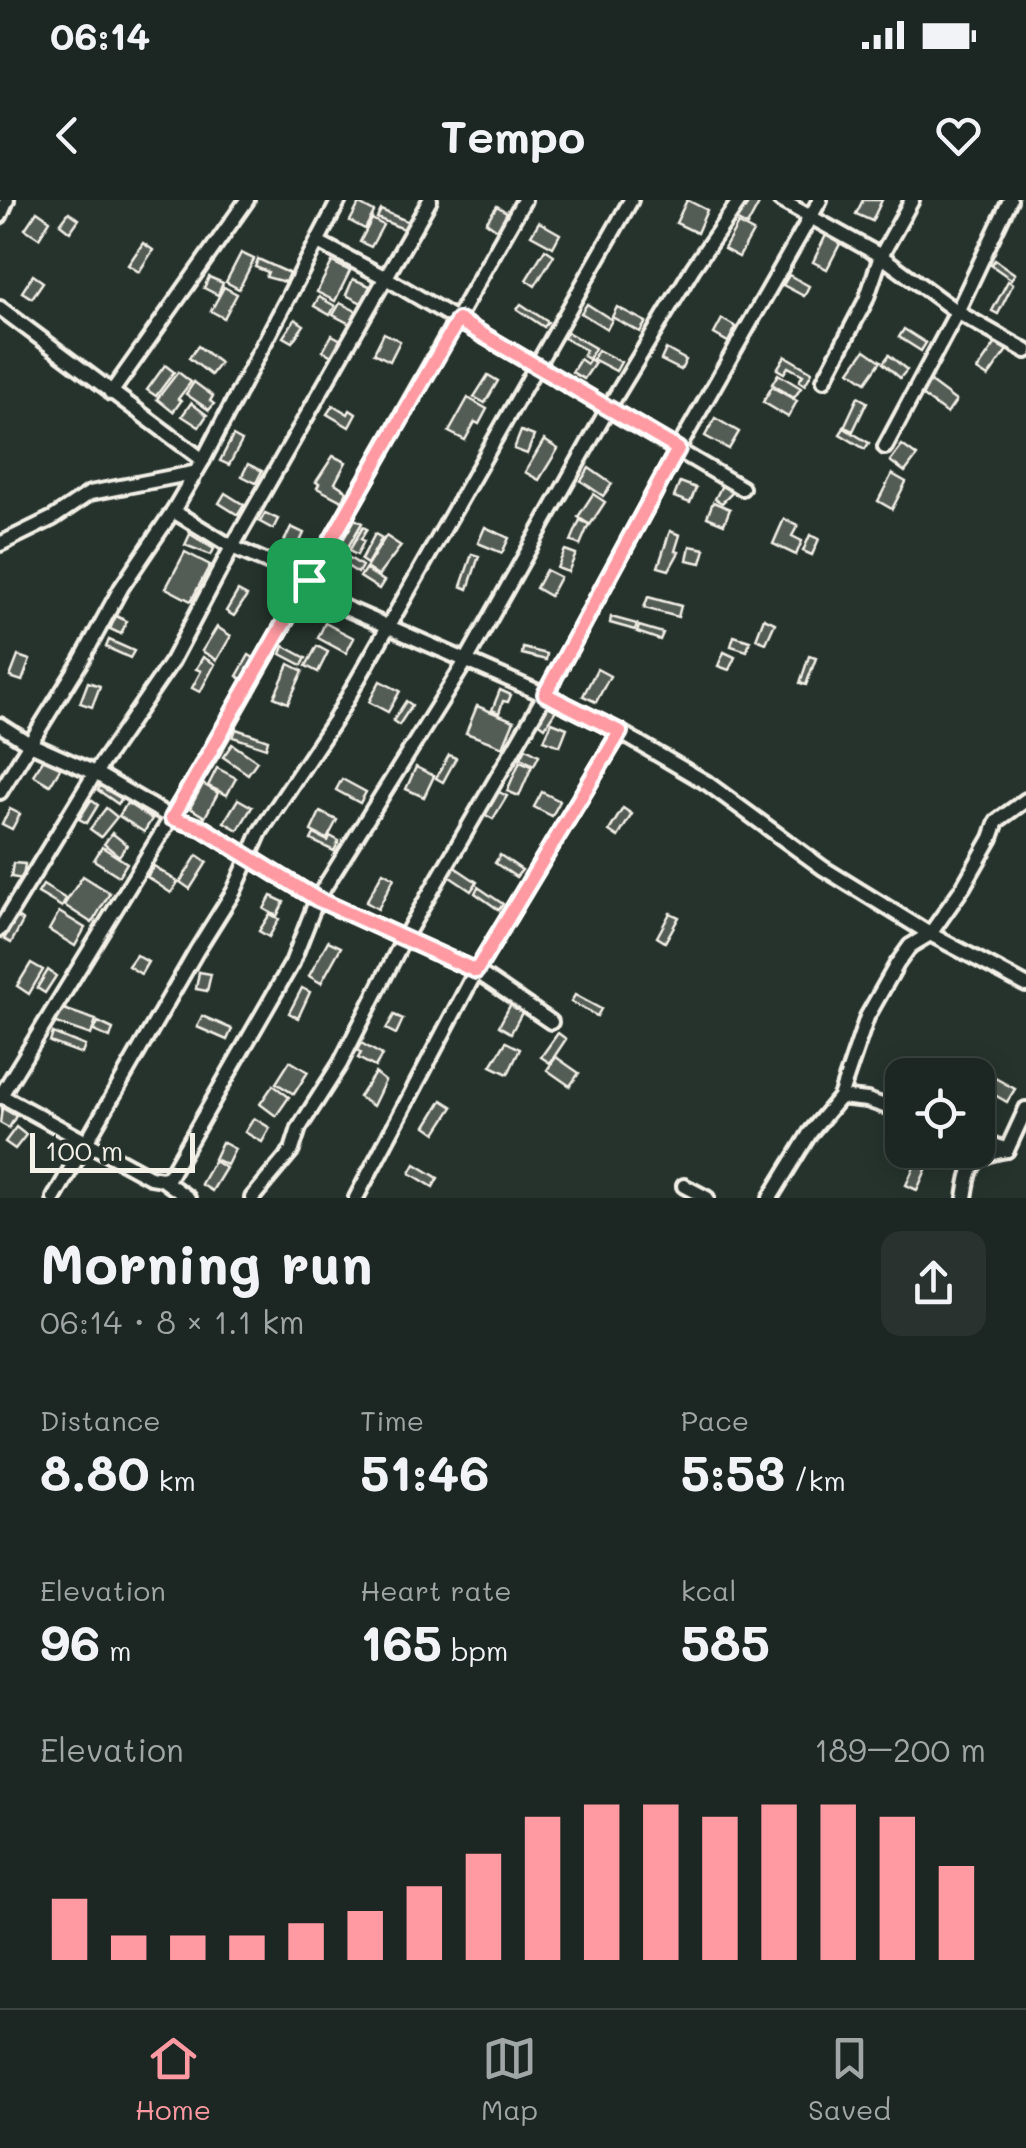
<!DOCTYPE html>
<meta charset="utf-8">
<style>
:root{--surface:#1c2622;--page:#29322f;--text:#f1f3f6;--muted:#a0a5a5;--line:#3a4340;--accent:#ff9aa2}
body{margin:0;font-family:Mali,sans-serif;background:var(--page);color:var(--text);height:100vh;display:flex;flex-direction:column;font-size:38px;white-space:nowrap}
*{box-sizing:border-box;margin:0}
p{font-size:32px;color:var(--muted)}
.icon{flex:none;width:55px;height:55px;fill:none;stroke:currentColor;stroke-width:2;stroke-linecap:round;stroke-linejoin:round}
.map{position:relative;height:998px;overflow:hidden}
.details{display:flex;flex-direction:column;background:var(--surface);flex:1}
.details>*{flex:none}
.fabs{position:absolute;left:885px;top:858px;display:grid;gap:20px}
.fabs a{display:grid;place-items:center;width:110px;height:110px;border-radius:20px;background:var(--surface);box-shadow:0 5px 25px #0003,0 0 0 2px var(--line);font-size:50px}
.scale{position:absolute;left:30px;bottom:25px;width:165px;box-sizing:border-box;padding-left:10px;border:5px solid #f4f1e8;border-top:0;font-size:28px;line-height:35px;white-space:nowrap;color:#f4f1e8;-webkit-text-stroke:8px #26332d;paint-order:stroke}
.pin{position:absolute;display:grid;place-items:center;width:85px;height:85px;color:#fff;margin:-42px;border-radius:20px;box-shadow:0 5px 15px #0006}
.round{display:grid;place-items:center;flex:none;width:105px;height:105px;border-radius:20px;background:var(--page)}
.summary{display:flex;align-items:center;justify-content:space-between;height:170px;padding:0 40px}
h1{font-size:55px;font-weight:700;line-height:75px}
.figures{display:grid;grid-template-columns:repeat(3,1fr);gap:15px;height:170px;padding:10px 40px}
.figures div{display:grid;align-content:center}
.figures b{font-size:50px;font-weight:700}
.figures small{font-size:28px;font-weight:400}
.figures p{font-size:28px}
.chart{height:280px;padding:20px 40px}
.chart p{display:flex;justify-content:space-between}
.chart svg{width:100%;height:180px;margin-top:10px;stroke:var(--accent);stroke-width:6}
.status{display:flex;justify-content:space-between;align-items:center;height:70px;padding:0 50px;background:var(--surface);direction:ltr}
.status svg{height:28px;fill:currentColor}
header{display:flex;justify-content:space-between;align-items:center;height:130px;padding:0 40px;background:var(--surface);font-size:45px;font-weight:700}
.dock{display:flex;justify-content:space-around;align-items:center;height:140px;border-top:2px solid var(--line);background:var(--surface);font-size:28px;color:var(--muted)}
.dock a{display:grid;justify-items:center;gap:5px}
.dock .selected{color:var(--accent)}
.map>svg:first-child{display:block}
</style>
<div class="status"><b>06:14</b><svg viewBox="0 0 49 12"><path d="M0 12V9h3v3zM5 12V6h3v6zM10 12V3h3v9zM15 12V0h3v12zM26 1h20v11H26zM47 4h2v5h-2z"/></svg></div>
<header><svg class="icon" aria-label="back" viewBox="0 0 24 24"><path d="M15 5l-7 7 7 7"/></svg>Tempo<svg class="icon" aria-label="heart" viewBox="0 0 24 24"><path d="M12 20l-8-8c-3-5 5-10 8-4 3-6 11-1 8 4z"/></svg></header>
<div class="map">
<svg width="1026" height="998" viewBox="0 0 1026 998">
<rect width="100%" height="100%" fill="#26332d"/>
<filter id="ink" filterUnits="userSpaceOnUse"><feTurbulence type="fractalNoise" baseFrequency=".01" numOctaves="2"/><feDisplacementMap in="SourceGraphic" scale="20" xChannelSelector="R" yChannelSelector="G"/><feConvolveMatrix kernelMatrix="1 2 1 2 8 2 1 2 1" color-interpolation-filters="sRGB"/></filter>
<g filter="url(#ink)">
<g fill="#525c55" stroke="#f4f1e8" stroke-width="2.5">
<polygon points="687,0 707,10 697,33 676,23"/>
<polygon points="744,0 761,0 747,26 734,19"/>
<polygon points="863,0 882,0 872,21 856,14"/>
<polygon points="359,4 374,12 365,29 350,21"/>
<polygon points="497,6 511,15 500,32 486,22"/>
<polygon points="381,10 409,22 406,30 377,18"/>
<polygon points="37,11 50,20 39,38 25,29"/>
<polygon points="69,12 79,19 70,32 60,24"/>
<polygon points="372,19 383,25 371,47 360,42"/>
<polygon points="539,22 560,34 553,47 531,35"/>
<polygon points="738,24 753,32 739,57 724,49"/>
<polygon points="827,33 842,40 827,69 813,62"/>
<polygon points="143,43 153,50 139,72 128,65"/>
<polygon points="545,49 554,55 535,86 526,80"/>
<polygon points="241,53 254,59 239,89 226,82"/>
<polygon points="258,59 289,73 285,82 266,77 268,72 255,67"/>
<polygon points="995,60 1015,74 1011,79 991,65"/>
<polygon points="332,62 350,71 335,101 317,92"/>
<polygon points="33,75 43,82 32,98 22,92"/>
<polygon points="789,75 809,86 804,96 783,85"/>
<polygon points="209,77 223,83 218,95 204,88"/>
<polygon points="353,79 370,86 362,103 346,95"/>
<polygon points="1008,81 1013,84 998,114 992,111"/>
<polygon points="224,87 237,94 224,118 211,111"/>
<polygon points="319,97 335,106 330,115 314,106"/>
<polygon points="340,103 358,112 352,125 333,115"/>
<polygon points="521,104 548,122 544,127 517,109"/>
<polygon points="587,104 612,120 607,129 581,113"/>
<polygon points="617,107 646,122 640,132 612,117"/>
<polygon points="295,119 304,125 292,142 283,137"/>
<polygon points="722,119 736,127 728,142 714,134"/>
<polygon points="904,129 926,143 921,151 899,137"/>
<polygon points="567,132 595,148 589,159 583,156 586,150 564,138"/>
<polygon points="384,133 400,141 390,161 374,153"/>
<polygon points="332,135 343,141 334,157 323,151"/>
<polygon points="998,140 1009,147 988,177 977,170"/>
<polygon points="198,146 220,163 211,175 189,158"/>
<polygon points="666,149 686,160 681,170 661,160"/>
<polygon points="598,150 621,162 616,171 593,159"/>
<polygon points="865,150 881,161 866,182 850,171"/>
<polygon points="889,155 907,170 900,178 883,163"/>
<polygon points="785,156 812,172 805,185 799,181 803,175 788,167 784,173 777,169"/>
<polygon points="580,159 587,164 590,159 595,163 584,179 572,172"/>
<polygon points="165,165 174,172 156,196 147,190"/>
<polygon points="178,172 191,182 178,199 181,201 173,212 157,199"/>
<polygon points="778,174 801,188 794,198 772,184"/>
<polygon points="488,175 498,181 485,203 474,197"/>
<polygon points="929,181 956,201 947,214 920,194"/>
<polygon points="194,182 213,196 210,201 214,204 209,210 186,194"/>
<polygon points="772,187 797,201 788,217 763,202"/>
<polygon points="858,197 867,202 853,231 844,227"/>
<polygon points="468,198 487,209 479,224 475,222 465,240 449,232"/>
<polygon points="191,203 207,215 199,227 182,216"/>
<polygon points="333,205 348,214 350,210 356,214 349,227 327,214"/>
<polygon points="715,218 739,232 729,249 705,236"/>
<polygon points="844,228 869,243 865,249 840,234"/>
<polygon points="521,231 534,236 527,254 514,249"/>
<polygon points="233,236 242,241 229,265 220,261"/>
<polygon points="544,240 558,249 539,280 525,272"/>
<polygon points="902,245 917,256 905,272 890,261"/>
<polygon points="333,256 346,262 335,283 347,291 342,301 317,288 319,284 316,282"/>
<polygon points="248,264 262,271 256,283 242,276"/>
<polygon points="589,268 612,284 603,296 581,281"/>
<polygon points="892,274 906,282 892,309 878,301"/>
<polygon points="680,282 696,288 690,303 674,297"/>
<polygon points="722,285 734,291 722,303 715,299"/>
<polygon points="225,293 244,305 238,315 219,303"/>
<polygon points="593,294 605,302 590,325 578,317"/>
<polygon points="713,302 730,309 724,324 707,317"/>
<polygon points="265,313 278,319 273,329 260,322"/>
<polygon points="355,319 362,323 348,347 341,343"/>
<polygon points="784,319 798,325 792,336 802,341 796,355 773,344"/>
<polygon points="580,320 589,324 580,345 571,341"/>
<polygon points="291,327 304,333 293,357 280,350"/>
<polygon points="363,327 367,329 361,339 364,341 357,355 349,351"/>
<polygon points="485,327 509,338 502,353 478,343"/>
<polygon points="670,331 680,335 675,351 679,352 669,370 658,367"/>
<polygon points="190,334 214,349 211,355 185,345"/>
<polygon points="375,334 382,338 367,364 361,360"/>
<polygon points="810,335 819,339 812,355 803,351"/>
<polygon points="386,336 401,346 378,376 366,368"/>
<polygon points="690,346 705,349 701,363 687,360"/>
<polygon points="565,350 576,354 568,372 557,368"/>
<polygon points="185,352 210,365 191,401 166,388"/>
<polygon points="340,352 362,366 358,373 336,359"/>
<polygon points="472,354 479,356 468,389 461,386"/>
<polygon points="365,369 384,381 379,389 360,377"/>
<polygon points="546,370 560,377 550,396 536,388"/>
<polygon points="238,391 247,396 234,416 226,411"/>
<polygon points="648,397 681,406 678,417 644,408"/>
<polygon points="116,416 127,421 121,434 110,429"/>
<polygon points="611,417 637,424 635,430 610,423"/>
<polygon points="764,418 775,423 766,443 756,439"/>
<polygon points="325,423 354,438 346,453 318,438"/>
<polygon points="639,426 663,433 660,440 637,432"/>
<polygon points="217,427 231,436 217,460 202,451"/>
<polygon points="734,436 750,441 747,451 731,446"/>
<polygon points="109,440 134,451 130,458 106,447"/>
<polygon points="284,446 306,458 302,465 281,454"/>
<polygon points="317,446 328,452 318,472 306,466"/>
<polygon points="523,448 547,454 546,460 522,454"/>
<polygon points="724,452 735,457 729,470 718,466"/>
<polygon points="249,455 257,460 245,481 237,476"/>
<polygon points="18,456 30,460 22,481 10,477"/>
<polygon points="809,456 816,458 806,485 800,483"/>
<polygon points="203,457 215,464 200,492 192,488 201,471 196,469"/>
<polygon points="289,464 303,471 288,503 274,497"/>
<polygon points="597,469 610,476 596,502 583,496"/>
<polygon points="380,481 400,491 388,512 369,502"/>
<polygon points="88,482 100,486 92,507 80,503"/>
<polygon points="500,490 511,495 508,502 503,501 499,513 492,510"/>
<polygon points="406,501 412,505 399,525 393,521"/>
<polygon points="550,502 558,507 545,527 537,521"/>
<polygon points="477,506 514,521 503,547 466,533"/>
<polygon points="552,522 567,528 560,546 544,540"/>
<polygon points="236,529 268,540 266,548 233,537"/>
<polygon points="232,544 257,561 248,574 223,557"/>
<polygon points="526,548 539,555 534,565 521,558"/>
<polygon points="449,555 456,558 443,582 436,578"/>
<polygon points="45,557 61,567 50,585 33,575"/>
<polygon points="520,561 532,566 519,596 507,591"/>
<polygon points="416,567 434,576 424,597 406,589"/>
<polygon points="217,568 236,578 227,595 208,586"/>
<polygon points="342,579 366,592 360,603 336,590"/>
<polygon points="103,581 124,595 118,604 98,590"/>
<polygon points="203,584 218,593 205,617 190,608"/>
<polygon points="497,591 507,596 493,619 484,614"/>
<polygon points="542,592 560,601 552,616 534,607"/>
<polygon points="238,599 252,607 238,630 224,622"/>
<polygon points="91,600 98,605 87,623 79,619"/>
<polygon points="127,603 152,619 144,632 119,616"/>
<polygon points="106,608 117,617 101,637 90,629"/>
<polygon points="623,608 632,614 618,637 609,631"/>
<polygon points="10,609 20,614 12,629 2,624"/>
<polygon points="320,612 337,620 327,639 311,631"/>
<polygon points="112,633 127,645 119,656 104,644"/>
<polygon points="314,634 328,641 330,636 339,641 334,651 311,640"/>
<polygon points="102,647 127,663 119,676 94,660"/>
<polygon points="197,655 207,662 190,689 180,682"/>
<polygon points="500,655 522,670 516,677 495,663"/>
<polygon points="13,663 25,664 23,679 11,677"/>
<polygon points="154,666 178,682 171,693 147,677"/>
<polygon points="453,666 477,682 471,691 447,675"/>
<polygon points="383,672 394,678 378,709 366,702"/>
<polygon points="83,676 110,693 92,723 64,705"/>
<polygon points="43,685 66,699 62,707 38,693"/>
<polygon points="478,687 503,704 499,710 475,693"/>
<polygon points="271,696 284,702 277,716 264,709"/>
<polygon points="59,712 85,728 75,746 49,730"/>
<polygon points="670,713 679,717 665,742 657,737"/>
<polygon points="270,714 279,719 269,737 259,731"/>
<polygon points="17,717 23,721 11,743 4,739"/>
<polygon points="328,741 341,747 321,783 309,776"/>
<polygon points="136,755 148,762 141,774 128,766"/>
<polygon points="31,763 43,770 29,794 17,786"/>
<polygon points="48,770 56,776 45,793 37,788"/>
<polygon points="199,772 211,774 207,791 196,789"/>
<polygon points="302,788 310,792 298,818 289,813"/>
<polygon points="575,795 601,809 597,816 571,802"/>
<polygon points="514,798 526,805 511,833 499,826"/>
<polygon points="61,808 96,820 91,835 56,823"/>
<polygon points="394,815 403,819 396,834 386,829"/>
<polygon points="202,816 232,829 227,840 197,827"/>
<polygon points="98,822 113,829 110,838 94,831"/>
<polygon points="53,833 85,846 82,854 50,842"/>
<polygon points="558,833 566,839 550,863 541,857"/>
<polygon points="506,842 520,849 508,874 491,866"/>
<polygon points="361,843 382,855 375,867 358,858 361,853 357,850"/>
<polygon points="556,857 579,873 570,886 547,870"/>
<polygon points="290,861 308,872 294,894 276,883"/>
<polygon points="375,873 385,881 373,906 359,897"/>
<polygon points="995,878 1015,889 1007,902 988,891"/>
<polygon points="273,885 289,897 276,916 260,904"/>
<polygon points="442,900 453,907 436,933 426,926"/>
<polygon points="2,908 16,916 9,928 0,923"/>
<polygon points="254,918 270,928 262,942 245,932"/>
<polygon points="16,927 26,935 15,949 5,942"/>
<polygon points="222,942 235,949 227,965 214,959"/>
<polygon points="918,958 929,963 917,990 906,985"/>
<polygon points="214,961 226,968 212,991 201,984"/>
<polygon points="415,964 438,978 433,987 410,973"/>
</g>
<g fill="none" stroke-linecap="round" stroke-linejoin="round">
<g stroke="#f4f1e8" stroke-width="20">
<g id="minor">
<polyline points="780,0 881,56 957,112 1026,151"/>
<polyline points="820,0 678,249 545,495 620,532 707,583 823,668 930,734 1026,785"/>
<polyline points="0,16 7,0"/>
<polyline points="318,42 386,78 742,288"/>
<polyline points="0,108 203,260"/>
<polyline points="824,180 866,100 881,56 912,0"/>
<polyline points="111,193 247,0"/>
<polyline points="885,247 957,112 1010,0"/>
<polyline points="173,311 232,347 309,380 341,406 545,495 404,738 340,864 299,928 292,950 252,998"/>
<polyline points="0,344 53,318 90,293 193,273"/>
<polyline points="0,525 28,543 95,573 172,618 202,628 317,699 476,771 551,822"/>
<polyline points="0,592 81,461 121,388 173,311 203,260 339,0"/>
<polyline points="0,729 95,573 172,461 232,347 430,0"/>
<polyline points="0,895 150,977 162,979 169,977 292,763 317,699 466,461 609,207 693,68 740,0"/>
<polyline points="0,897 212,551 524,0"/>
<polyline points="840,897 867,900 902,912"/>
<polyline points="978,938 1004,949"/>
<polyline points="1007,950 1026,909"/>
<polyline points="162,979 188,998"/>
<polyline points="684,986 707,998"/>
<polyline points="54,998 197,750 234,691 260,632 336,518 631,0"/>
<polyline points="356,998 476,771 620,532"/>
<polyline points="770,998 810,933 840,897 867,817 897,764 910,746 930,734 963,687 991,638 997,621 1026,600"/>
<path d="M965,998C970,965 972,955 1007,950"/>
</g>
</g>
<use href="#minor" stroke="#26332d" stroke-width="12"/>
</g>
</g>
<g fill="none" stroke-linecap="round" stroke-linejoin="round" filter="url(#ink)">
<g stroke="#fff" stroke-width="20">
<polygon id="route" points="458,120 678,249 545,494 620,532 476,771 317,699 202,628 172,618"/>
</g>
<use href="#route" stroke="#ff9aa2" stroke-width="12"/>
</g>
</svg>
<div class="fabs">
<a><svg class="icon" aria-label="locate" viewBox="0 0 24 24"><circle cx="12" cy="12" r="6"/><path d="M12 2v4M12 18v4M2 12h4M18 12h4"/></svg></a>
</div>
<div class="scale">100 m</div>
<div class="pin" style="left:309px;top:380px;background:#1e9e55"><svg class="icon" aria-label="arrive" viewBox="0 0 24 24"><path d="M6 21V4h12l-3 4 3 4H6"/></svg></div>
</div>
<section class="details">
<div class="summary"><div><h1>Morning run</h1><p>06:14 · 8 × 1.1 km</p></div><a class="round"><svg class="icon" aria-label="share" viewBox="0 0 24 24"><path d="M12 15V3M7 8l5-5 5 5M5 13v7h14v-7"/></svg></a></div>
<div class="figures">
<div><p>Distance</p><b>8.80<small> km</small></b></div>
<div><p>Time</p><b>51:46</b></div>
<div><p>Pace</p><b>5:53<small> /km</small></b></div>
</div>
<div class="figures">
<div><p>Elevation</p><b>96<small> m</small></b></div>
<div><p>Heart rate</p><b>165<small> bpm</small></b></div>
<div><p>kcal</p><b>585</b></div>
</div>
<div class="chart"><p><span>Elevation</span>189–200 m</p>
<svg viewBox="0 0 160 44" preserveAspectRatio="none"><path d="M5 44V29M15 44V38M25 44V38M35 44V38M45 44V35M55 44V32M65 44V26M75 44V18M85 44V9M95 44V6M105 44V6M115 44V9M125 44V6M135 44V6M145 44V9M155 44V21"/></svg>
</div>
</section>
<nav class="dock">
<a class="selected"><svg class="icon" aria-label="home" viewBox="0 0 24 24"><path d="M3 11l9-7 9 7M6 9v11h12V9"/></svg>Home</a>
<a><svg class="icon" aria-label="map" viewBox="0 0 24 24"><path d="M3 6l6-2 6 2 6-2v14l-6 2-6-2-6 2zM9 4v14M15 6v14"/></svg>Map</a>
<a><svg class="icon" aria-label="saved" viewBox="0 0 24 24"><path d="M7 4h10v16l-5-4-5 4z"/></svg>Saved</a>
</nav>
